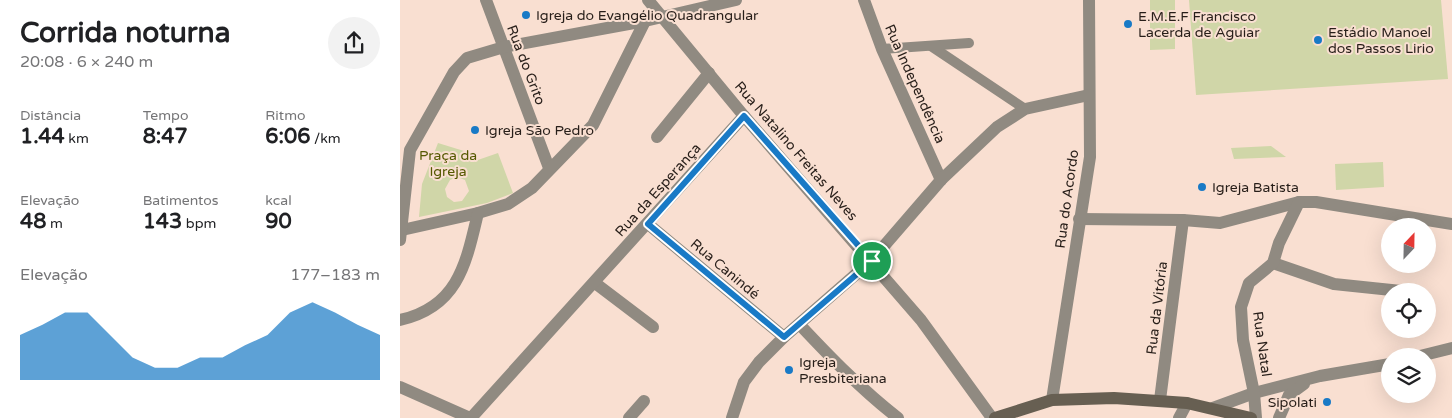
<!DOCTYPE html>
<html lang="pt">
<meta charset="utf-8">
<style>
:root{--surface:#fff;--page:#f2f2f2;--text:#202124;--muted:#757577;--accent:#197ac6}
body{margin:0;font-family:"Varela Round",sans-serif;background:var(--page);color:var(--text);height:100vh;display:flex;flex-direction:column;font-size:19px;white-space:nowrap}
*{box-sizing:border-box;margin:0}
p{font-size:16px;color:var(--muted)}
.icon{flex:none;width:28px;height:28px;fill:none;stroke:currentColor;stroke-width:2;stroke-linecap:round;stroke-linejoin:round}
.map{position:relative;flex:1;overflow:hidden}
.details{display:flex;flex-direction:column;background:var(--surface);width:400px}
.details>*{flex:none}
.needle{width:32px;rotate:22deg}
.controls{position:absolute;left:981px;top:218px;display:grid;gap:10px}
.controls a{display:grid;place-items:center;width:55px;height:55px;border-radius:50%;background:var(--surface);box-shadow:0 5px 20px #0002;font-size:25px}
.pin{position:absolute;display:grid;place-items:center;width:42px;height:42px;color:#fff;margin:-21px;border:2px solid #fff;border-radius:50%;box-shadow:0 1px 5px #0007}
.round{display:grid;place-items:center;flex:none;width:52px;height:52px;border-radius:26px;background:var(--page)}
.summary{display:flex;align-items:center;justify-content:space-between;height:85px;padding:0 20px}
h1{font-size:28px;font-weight:700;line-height:38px}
.stats{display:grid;grid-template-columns:repeat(3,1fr);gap:8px;height:85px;padding:5px 20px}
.stats div{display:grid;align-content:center}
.stats b{font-size:21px;font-weight:700}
.stats small{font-size:14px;font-weight:400}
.stats p{font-size:14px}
.chart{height:140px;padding:10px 20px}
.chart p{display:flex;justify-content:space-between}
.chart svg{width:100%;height:90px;margin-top:5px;fill:var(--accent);opacity:.7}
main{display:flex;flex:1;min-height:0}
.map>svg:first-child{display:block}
</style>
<main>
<section class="details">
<div class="summary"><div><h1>Corrida noturna</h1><p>20:08 · 6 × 240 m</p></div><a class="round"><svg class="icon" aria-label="share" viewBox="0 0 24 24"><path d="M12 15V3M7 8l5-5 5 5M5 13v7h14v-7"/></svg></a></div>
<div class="stats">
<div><p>Distância</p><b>1.44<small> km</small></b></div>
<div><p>Tempo</p><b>8:47</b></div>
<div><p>Ritmo</p><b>6:06<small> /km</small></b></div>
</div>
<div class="stats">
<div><p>Elevação</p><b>48<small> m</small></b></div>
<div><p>Batimentos</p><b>143<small> bpm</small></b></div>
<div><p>kcal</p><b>90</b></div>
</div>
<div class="chart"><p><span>Elevação</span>177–183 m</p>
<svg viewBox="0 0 160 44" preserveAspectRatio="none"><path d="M0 44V22L10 17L20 11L30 11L40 22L50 33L60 38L70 38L80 33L90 33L100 27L110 22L120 11L130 6L140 11L150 17L160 22V44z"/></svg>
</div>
</section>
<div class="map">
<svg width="1052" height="418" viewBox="0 0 1052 418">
<rect width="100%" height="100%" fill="#f9dfd1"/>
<g fill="#d0d6a8" fill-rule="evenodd">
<polygon points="750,0 775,0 775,49 750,50"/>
<polygon points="789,0 1041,0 1048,79 796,95"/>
<path d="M38,143L64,151L63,156L69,154L72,162L98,153L113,193L87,203L19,217L22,184ZM57,177L65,180L69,191L62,201L54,202L47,197L45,189L50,180Z"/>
<polygon points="871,146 886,157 834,159 831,148"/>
<polygon points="983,162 984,187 936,190 935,164"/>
</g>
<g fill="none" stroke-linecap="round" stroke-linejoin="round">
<g stroke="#908a81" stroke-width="10">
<polyline points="531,46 625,109"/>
<polyline points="482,49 569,43"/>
</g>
<g stroke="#908a81" stroke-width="12">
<polyline points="86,0 149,168"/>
<polyline points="248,0 344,116 521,320 592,418"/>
<polyline points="464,0 482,49 541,180"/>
<polyline points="257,137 309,73"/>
<polyline points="679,219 783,220 820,223 899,202 916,202 1052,224"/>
<polyline points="248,224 384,337"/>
<polyline points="2,230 78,213 108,204 132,188 193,125 245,21"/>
<polyline points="0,240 10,150 54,72 67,58 104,47 245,21 336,0"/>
<polyline points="873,263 934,284 1001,291"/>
<polyline points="195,283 253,327"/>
<path d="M0,320C58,307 66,264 78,213"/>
<path d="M400,325C431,358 462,390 498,418"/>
<polyline points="1020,356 1052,348"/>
<polyline points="0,387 70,418"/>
<polyline points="652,400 690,157 689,0"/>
<polyline points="760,400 783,220"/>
<polyline points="813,408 854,393 920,376 990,364"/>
<polyline points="71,418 344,116"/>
<polyline points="229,418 244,401"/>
<polyline points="332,418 344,382 359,362 384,337 471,261 541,180 597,127 625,109 689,95"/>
<polyline points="779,418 787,403"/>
<polyline points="856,418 854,393 843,340 841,307 849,283 873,263 879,243 899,202"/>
<polyline points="879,418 889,395 904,384"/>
</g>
<polyline stroke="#675f52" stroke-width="12" points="595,418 652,400 714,398 787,403 851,418"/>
</g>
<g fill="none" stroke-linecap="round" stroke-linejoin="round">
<g stroke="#fff" stroke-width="10">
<polygon id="route" points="344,116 472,261 384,337 248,224"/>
</g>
<use href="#route" stroke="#197ac6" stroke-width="6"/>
</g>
<g fill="#197ac6" stroke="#f9dfd1" stroke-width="2">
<circle cx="126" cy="15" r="5"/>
<circle cx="728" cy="24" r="5"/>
<circle cx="918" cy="40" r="5"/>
<circle cx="75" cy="130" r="5"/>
<circle cx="802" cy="187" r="5"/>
<circle cx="389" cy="370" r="5"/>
<circle cx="927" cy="402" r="5"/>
</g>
<g text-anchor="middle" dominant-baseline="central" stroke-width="4" stroke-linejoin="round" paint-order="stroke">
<g font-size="14" fill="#271e19" stroke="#f9dfd1" text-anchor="start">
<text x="136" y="15">Igreja do Evangélio Quadrangular</text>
<text x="738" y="16">E.M.E.F Francisco<tspan x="738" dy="16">Lacerda de Aguiar</tspan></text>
<text x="928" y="32">Estádio Manoel<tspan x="928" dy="16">dos Passos Lirio</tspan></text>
<text x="85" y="130">Igreja São Pedro</text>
<text x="812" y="187">Igreja Batista</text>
<text x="399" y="362">Igreja<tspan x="399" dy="16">Presbiteriana</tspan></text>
<text x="917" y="402" text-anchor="end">Sipolati</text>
</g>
<g font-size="14" fill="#271e19" stroke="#f9dfd1">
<text transform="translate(126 65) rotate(69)">Rua do Grito</text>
<text transform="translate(515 84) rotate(66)">Rua Independência</text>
<text transform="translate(396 151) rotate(49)">Rua Natalino Freitas Neves</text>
<text transform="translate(258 190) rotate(-48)">Rua da Esperança</text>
<text transform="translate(667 199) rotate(-82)">Rua do Acordo</text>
<text transform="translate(325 269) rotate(40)">Rua Canindé</text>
<text transform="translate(757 308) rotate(-83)">Rua da Vitória</text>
<text transform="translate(862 344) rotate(82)">Rua Natal</text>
</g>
<g font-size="14" fill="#555900" stroke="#f9dfd1">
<text x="48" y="155">Praça da<tspan x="48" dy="16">Igreja</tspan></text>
</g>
</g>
</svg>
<div class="controls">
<a><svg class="needle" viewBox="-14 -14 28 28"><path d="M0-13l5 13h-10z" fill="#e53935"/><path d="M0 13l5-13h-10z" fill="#757577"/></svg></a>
<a><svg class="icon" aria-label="locate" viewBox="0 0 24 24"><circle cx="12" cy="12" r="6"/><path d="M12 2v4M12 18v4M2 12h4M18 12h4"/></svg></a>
<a><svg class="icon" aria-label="layers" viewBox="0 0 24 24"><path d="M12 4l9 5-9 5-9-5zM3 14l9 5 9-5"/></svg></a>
</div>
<div class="pin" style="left:472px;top:261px;background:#1e9e55"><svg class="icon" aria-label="arrive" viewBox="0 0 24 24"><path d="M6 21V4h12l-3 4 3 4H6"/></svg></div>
</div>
</main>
